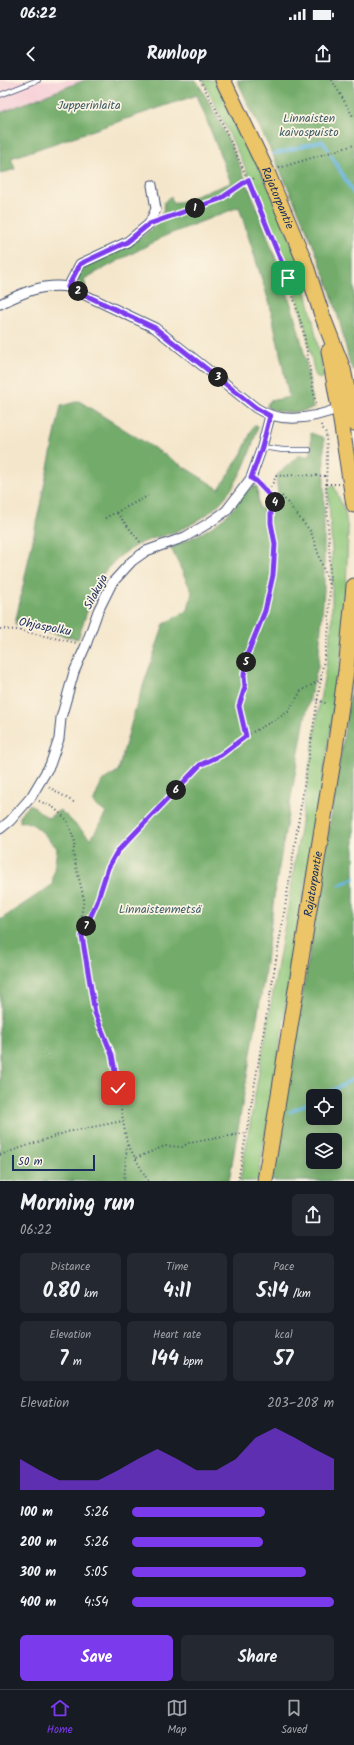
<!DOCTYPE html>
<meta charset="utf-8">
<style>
:root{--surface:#171b24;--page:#242831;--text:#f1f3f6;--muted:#9ea1a6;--line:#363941;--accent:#7c3aed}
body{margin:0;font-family:Kalam,sans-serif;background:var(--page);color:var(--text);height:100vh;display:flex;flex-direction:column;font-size:15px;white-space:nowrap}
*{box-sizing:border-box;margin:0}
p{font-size:13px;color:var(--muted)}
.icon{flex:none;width:22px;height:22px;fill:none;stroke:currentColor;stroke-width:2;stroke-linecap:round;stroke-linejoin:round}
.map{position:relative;height:1101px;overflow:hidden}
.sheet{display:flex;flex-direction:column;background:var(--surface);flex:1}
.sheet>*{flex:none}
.fabs{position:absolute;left:306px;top:1009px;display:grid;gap:8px}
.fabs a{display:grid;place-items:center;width:36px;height:36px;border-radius:6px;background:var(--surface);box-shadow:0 2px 10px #0003;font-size:20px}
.scale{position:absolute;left:12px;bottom:10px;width:83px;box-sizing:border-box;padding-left:4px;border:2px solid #1b2f5e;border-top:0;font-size:11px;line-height:14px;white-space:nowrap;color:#1b2f5e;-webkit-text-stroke:3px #fcf5e5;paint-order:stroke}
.pin{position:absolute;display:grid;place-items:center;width:34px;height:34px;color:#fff;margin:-17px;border-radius:8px;box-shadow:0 2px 6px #0006}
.km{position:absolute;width:20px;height:20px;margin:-10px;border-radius:50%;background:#222;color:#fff;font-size:11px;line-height:20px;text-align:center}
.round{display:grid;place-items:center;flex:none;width:42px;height:42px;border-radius:6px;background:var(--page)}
.summary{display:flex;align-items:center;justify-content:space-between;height:68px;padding:0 20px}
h1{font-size:22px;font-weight:700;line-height:30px}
.stats{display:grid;grid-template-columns:repeat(3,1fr);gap:6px;height:68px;padding:4px 20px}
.stats div{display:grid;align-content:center;border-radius:6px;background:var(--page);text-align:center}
.stats b{font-size:20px;font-weight:700}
.stats small{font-size:11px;font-weight:400}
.stats p{font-size:11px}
.chart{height:112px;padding:8px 20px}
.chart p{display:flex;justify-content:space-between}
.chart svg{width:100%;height:72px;margin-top:4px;fill:var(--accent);opacity:.7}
.cta{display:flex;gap:8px;margin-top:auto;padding:8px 20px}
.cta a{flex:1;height:46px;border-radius:6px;background:var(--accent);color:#fff;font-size:16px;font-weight:700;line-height:46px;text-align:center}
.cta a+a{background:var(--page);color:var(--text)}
ul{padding:0 20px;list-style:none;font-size:13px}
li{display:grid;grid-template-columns:64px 48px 1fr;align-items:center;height:30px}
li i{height:10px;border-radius:5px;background:var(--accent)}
.status{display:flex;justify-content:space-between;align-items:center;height:28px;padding:0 20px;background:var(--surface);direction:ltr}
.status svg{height:11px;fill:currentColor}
header{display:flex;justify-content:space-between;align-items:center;height:52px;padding:0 20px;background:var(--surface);font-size:18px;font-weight:700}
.menu{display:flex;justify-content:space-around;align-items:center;height:56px;border-top:1px solid var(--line);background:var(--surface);font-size:11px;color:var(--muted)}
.menu a{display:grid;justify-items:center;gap:2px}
.menu .selected{color:var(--accent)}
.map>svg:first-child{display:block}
</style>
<div class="status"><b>06:22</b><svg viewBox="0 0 49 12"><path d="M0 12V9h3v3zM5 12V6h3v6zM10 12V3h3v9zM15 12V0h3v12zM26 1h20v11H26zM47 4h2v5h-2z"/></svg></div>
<header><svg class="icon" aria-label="back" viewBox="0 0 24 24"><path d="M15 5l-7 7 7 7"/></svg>Runloop<svg class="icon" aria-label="share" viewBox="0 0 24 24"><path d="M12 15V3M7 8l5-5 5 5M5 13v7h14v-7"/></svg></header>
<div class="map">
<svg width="354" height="1101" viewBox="0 0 354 1101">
<rect width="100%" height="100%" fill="#fcf5e5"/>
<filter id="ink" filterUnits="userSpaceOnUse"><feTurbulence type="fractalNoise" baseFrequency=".025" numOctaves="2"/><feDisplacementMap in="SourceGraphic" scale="8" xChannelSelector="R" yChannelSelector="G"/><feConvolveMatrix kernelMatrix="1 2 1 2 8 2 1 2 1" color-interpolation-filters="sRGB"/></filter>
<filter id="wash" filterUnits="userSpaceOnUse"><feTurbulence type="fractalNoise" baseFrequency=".012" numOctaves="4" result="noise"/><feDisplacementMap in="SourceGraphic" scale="16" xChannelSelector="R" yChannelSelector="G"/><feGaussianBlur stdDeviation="0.9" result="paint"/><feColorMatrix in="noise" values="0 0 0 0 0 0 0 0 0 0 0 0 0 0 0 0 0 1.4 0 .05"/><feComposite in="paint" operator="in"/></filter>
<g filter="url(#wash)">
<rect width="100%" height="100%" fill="#f4e6cb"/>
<polygon fill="#f6cfd8" points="0,0 85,0 0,33"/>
<g fill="#8fc77a" stroke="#557b6c">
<polygon points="203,0 217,0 273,118 299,181 313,241 324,297 319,299 315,295 305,246 288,188 244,85"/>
<polygon points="334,406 345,432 348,451 345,545 335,622 258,1101 240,1101 288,827 319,626 327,583 332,542 332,469 328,407"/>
</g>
<g fill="#73ac6a" stroke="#476e64" fill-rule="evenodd">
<path d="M85,0H196C225,47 247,100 266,152C287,209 307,267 313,328C297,334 284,333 268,328L267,324L270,321L289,317L270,225L239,127L167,155L84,199L86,207L82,208L78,200L80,188C106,175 166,155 164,122L171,116L173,124L231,103L197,15L11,78L15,89L0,94V33Z"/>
<path d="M237,0H354V291L350,285C342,249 333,214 319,180C295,118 265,60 237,0Z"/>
<path d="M79,321L219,409L242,373L254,345L258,347C242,400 225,434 169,454C163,456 156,457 149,460C131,466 114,479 103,494C95,503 83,545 78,559L15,544L61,326Z"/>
<path d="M311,353L324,358V510L318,586L305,638L275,810L264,898L229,1101H0V840L52,805L57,768C47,759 35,739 20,742V734L30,724L48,738L60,730L91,759L106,733L93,723L102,701L118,691L135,630L164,544L188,530L192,512L171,468C191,458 214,449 229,433C238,424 244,408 257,406L259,429H280L276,396L298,376H311Z"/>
<path d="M354,590V1101H271L312,858ZM313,1016H335V1038H313ZM313,1060H335V1082H313Z"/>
</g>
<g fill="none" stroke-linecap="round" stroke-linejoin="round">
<g stroke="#63b3de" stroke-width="3.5">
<polyline points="274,74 322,61 328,69"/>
<polyline points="331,75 354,114"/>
<polyline points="340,805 354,798"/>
<polyline points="322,1016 354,999"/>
<polyline points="290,1032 313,1021"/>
</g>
</g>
</g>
<g filter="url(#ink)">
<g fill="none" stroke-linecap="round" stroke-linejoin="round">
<g stroke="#3c4a6e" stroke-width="6">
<g id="lane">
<polyline points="0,15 38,0"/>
<polyline points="262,367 283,370 309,370"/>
<polyline points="251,398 256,401 275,421"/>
</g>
</g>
<g stroke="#3c4a6e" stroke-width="11">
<g id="street">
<polyline points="68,207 80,184 127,162 149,144 156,129 152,105"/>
<path d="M0,224C22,213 43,203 68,207L155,248L256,328C282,345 315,338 342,327"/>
<polyline points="0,749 10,741 31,717 50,685 59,659 61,638 74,592 86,565 98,531 112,503 132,481 146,471 185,457 209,443 226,431 251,398 262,367 270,336"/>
</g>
</g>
<g stroke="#3c4a6e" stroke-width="17">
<g id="primary">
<path id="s1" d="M223,0L267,92L304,180L322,235L343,289L354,343"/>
<polyline points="329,271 339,328 354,425"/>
<path id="s2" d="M265,1101L334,675L346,591L354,506"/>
</g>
</g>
<g stroke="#3c4a6e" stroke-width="2" stroke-dasharray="1 3" stroke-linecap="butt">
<polyline points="200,0 215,27 248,100 288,198 304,254 316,326"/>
<polyline points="332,0 354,38"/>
<polyline points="279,88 354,65"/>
<polyline points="162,139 220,119 256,97"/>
<polyline points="326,404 339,404"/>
<polyline points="271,407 276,396 301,395 326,396"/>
<polyline points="282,416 311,452 329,505"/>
<polyline points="117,433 141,463"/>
<polyline points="105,438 148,416"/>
<polyline points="0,549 17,550 77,563"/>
<polyline points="317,620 328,624"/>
<polyline points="246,656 239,626 245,607 244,595 247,575 265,531 273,495 275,464 271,443 272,427"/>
<polyline points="49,707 75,723"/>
<polyline points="39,721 53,727 67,740 75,762 73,774 84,819 80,842 95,933 112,975 127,1064 124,1101"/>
<polyline points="83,854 108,788 117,772 141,745 200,685 221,675 246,656 288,632 301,611 322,599"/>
<polyline points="128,1065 148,1101"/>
<polyline points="0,1075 67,1052 123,1041"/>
<polyline points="136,1078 165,1066 182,1067 189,1063 246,1053"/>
<polyline points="238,1101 282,846 329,547 330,484 326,404 327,375 326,353 320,344"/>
</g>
<use href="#lane" stroke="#fff" stroke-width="4.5"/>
<use href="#street" stroke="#fff" stroke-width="9"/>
<use href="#primary" stroke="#ecc569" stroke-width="15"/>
</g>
</g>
<g fill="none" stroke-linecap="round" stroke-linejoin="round" filter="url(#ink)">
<g stroke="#fff" stroke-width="8">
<polyline id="route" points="118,1008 112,975 95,933 82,856 97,822 108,788 117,772 200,685 221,675 246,656 239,626 245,607 244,595 247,575 265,531 273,495 275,464 271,443 271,429 275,421 256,401 251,398 262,367 270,336 256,328 155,248 68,207 80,184 127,162 149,144 220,119 248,100 288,198"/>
</g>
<use href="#route" stroke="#7c3aed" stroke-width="5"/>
</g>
<g text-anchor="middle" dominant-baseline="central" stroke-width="3.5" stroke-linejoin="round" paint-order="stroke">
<g font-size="12" fill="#3e5d66" stroke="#fcf5e5">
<text x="89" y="25">Jupperinlaita</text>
<text x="309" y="38">Linnaisten<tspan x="309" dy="14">kaivospuisto</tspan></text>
<text x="160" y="829">Linnaistenmetsä</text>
</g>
<g font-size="12" fill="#1b2f5e" stroke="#fcf5e5">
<text stroke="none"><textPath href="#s1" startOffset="130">Rajatorpantie</textPath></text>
<text transform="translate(96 512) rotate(-62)">Silakuja</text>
<text transform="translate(45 547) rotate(11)">Ohjaspolku</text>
<text stroke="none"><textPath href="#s2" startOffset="301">Rajatorpantie</textPath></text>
</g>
</g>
</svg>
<div class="fabs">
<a><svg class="icon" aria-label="locate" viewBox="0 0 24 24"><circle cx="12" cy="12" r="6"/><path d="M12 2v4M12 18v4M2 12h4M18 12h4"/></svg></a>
<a><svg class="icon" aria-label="layers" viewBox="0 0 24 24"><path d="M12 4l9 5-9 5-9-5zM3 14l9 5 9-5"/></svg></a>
</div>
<div class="scale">50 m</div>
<div class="pin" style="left:288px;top:198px;background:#1e9e55"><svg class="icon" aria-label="arrive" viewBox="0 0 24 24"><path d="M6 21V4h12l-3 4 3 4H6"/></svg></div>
<div class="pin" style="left:118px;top:1008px;background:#d93025"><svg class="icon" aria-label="check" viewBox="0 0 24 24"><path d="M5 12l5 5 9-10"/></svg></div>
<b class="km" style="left:195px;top:128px">1</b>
<b class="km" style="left:78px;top:211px">2</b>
<b class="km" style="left:218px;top:297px">3</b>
<b class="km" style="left:275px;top:422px">4</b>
<b class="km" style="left:246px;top:582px">5</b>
<b class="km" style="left:176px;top:710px">6</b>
<b class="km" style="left:86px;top:846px">7</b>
</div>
<section class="sheet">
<div class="summary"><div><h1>Morning run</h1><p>06:22</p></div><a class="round"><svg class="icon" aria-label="share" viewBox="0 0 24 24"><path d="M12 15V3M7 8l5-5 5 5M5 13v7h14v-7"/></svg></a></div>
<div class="stats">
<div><p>Distance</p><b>0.80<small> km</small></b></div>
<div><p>Time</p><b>4:11</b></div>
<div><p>Pace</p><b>5:14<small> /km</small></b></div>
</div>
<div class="stats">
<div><p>Elevation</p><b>7<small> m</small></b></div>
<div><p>Heart rate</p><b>144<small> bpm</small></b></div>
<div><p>kcal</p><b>57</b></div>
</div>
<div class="chart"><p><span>Elevation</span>203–208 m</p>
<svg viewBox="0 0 160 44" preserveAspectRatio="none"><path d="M0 44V25L10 32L20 38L30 38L40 38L50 32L60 25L70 19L80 25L90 32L100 32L110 25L120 12L130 6L140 12L150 19L160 25V44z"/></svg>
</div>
<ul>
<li><b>100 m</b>5:26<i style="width:66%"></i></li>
<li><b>200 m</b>5:26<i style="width:65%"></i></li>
<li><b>300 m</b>5:05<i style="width:86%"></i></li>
<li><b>400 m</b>4:54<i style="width:100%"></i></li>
</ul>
<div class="cta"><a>Save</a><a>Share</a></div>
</section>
<nav class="menu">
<a class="selected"><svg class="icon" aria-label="home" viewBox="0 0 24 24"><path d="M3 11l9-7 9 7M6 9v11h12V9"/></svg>Home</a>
<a><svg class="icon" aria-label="map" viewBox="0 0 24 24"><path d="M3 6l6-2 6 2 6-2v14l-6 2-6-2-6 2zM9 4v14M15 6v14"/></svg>Map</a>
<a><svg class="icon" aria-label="saved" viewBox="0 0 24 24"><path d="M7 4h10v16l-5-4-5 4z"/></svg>Saved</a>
</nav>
